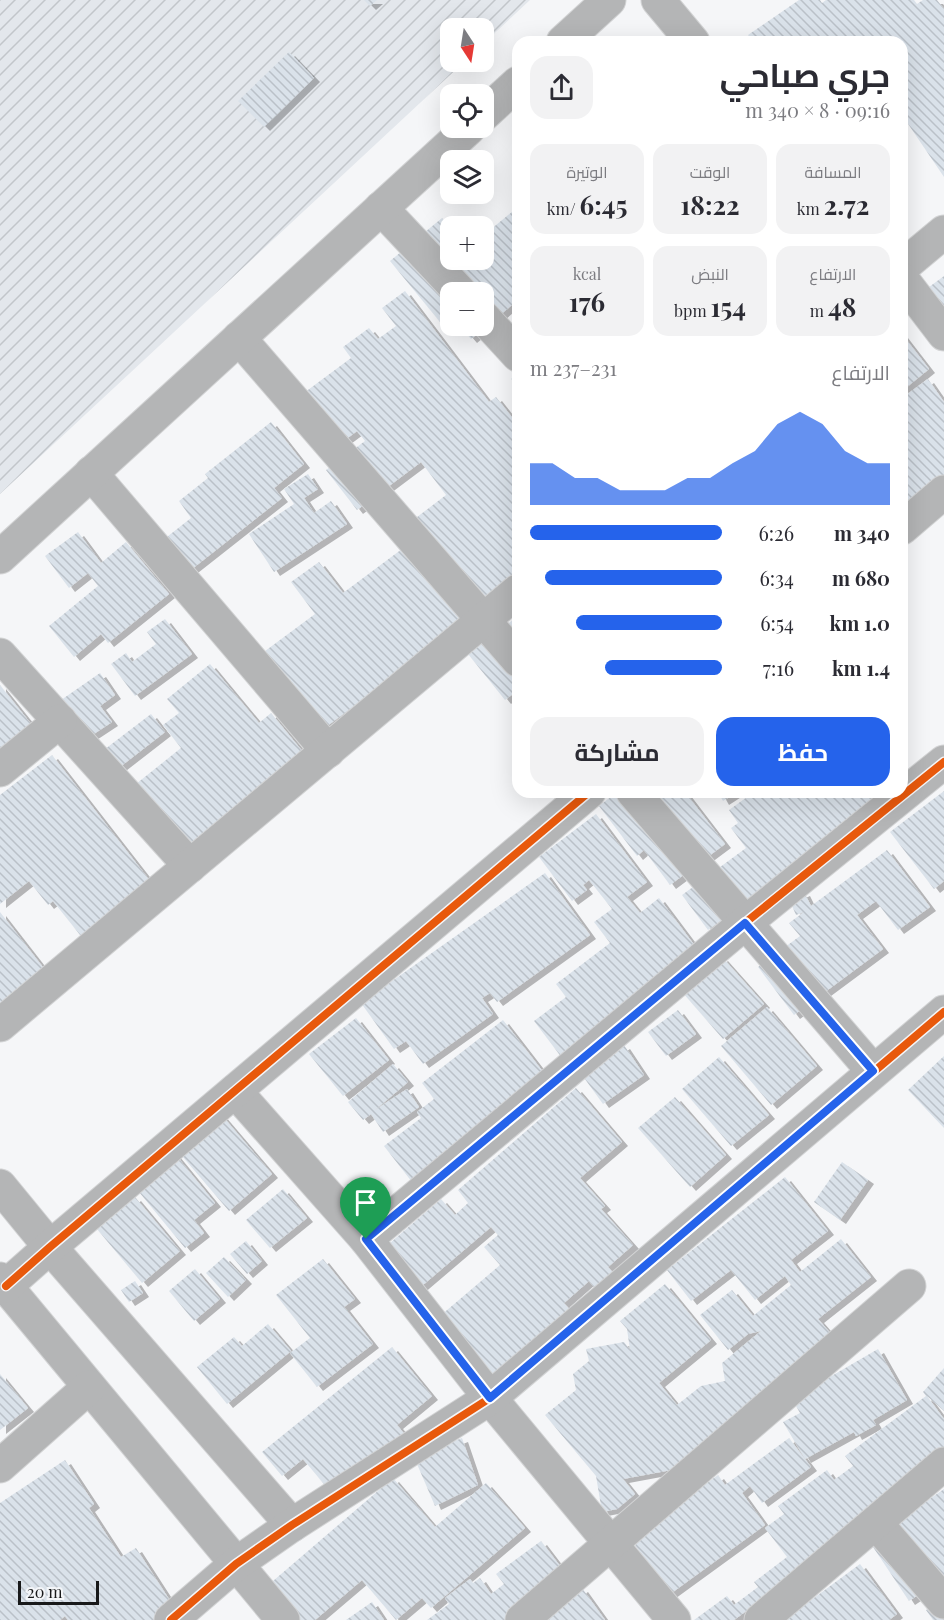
<!DOCTYPE html>
<html lang="ar">
<meta charset="utf-8">
<style>
:root{--surface:#fff;--page:#f2f2f3;--text:#2b2b33;--muted:#7c7c81;--accent:#2563eb}
body{margin:0;font-family:"Playfair Display",Cairo,serif;background:var(--page);color:var(--text);direction:rtl;height:100vh;display:flex;flex-direction:column;font-size:22px;white-space:nowrap}
*{box-sizing:border-box;margin:0}
p{font-size:20px;color:var(--muted)}
.icon{flex:none;width:33px;height:33px;fill:none;stroke:currentColor;stroke-width:2;stroke-linecap:round;stroke-linejoin:round}
.map{position:relative;flex:1;overflow:hidden;direction:ltr}
.details{position:absolute;left:512px;top:36px;width:396px;height:762px;display:flex;flex-direction:column;background:var(--surface);border-radius:18px;box-shadow:0 6px 24px #0002;direction:rtl}
.details>*{flex:none}
.needle{width:39px;rotate:168deg}
.buttons{position:absolute;left:440px;top:18px;display:grid;gap:12px}
.buttons a{display:grid;place-items:center;width:54px;height:54px;border-radius:12px;background:var(--surface);box-shadow:0 6px 24px #0002;font-size:30px}
.scale{position:absolute;left:18px;bottom:15px;width:81px;box-sizing:border-box;padding-left:6px;border:3px solid #18191a;border-top:0;font-size:16px;line-height:21px;white-space:nowrap;color:#18191a;-webkit-text-stroke:4px #f4f6f9;paint-order:stroke}
.pin{position:absolute;display:grid;place-items:center;width:51px;height:51px;color:#fff;margin:-62px -26px;border-radius:50% 50% 50% 0;rotate:-45deg;box-shadow:0 0 6px #0007}
.pin .icon{rotate:45deg}
.round{display:grid;place-items:center;flex:none;width:63px;height:63px;border-radius:18px;background:var(--page)}
.summary{display:flex;align-items:center;justify-content:space-between;height:102px;padding:0 18px}
h1{font-size:33px;font-weight:700;line-height:45px}
.stats{display:grid;grid-template-columns:repeat(3,1fr);gap:9px;height:102px;padding:6px 18px}
.stats div{display:grid;align-content:center;border-radius:15px;background:var(--page);text-align:center}
.stats b{font-size:26px;font-weight:700}
.stats small{font-size:16px;font-weight:400}
.stats p{font-size:16px}
.chart{height:168px;padding:12px 18px}
.chart p{display:flex;justify-content:space-between}
.chart svg{width:100%;height:108px;margin-top:6px;fill:var(--accent);opacity:.7}
.button{display:flex;gap:12px;margin-top:auto;padding:12px 18px}
.button a{flex:1;height:69px;border-radius:18px;background:var(--accent);color:#fff;font-size:24px;font-weight:700;line-height:69px;text-align:center}
.button a+a{background:var(--page);color:var(--text)}
ul{padding:0 18px;list-style:none;font-size:20px}
li{display:grid;grid-template-columns:96px 72px 1fr;align-items:center;height:45px}
li i{height:15px;border-radius:8px;background:var(--accent)}
.map>svg:first-child{display:block}
</style>
<div class="map">
<svg width="944" height="1620" viewBox="0 0 944 1620">
<defs>
<pattern id="industrial-furrows" width="10" height="10" patternUnits="userSpaceOnUse" patternTransform="scale(1.5)"><rect width="10" height="10" fill="#e3e7ec"/><path d="M-1 1l2-2M0 10L10 0M9 11l2-2" fill="none" stroke="#c2c6ca"/></pattern>
<pattern id="building-back-hatch" width="6" height="6" patternUnits="userSpaceOnUse" patternTransform="scale(1.5)"><rect width="6" height="6" fill="#dae2ea"/><path d="M-1 5l2 2M0 0l6 6M5-1l2 2" fill="none" stroke="#bac1c8"/></pattern>
<filter id="shadow"><feDropShadow dx="6" dy="4" stdDeviation="0" flood-color="#0004"/></filter>
</defs>
<rect width="100%" height="100%" fill="#f5f6f8"/>
<polygon fill="url(#industrial-furrows)" points="0,0 530,0 483,44 483,28 450,28 450,62 464,62 0,494"/>
<g fill="url(#building-back-hatch)" filter="url(#shadow)">
<polygon points="364,0 377,0 370,6"/>
<polygon points="799,0 820,0 822,3 826,0 914,0 917,4 923,0 937,0 944,9 944,177 902,115 902,42 753,42 748,35"/>
<polygon points="289,52 314,78 264,127 238,101"/>
<polygon points="518,207 518,300 471,339 460,326 483,326 483,292 450,292 450,313 440,322 390,261 442,218 450,227 450,260 483,260 483,226 477,226 483,222 490,230"/>
<polygon points="944,276 944,328 906,304"/>
<polygon points="405,291 489,402 496,397 518,425 518,584 315,735 257,657 315,614 291,582 319,562 343,593 410,543 400,530 446,495 421,462 357,510 326,470 365,441 357,431 322,457 285,407 351,358 343,347 369,328 378,339 396,326 382,308"/>
<polygon points="902,334 929,369 902,391"/>
<polygon points="518,373 518,385 511,379"/>
<polygon points="928,379 944,402 944,483 902,513 902,398"/>
<polygon points="271,422 304,464 274,488 282,498 183,576 158,544 191,518 179,501 208,478 205,474"/>
<polygon points="308,474 318,489 304,498 314,513 331,501 347,524 274,572 249,534 294,504 284,489"/>
<polygon points="78,532 101,563 126,542 169,594 108,643 101,634 74,657 49,626 98,586 88,573 69,588 45,556"/>
<polygon points="518,616 518,690 505,700 468,654"/>
<polygon points="165,619 192,654 135,696 111,664 126,653 132,662 156,644 147,632"/>
<polygon points="210,664 259,723 271,713 307,757 171,867 116,800 181,748 163,725 179,713 167,699"/>
<polygon points="100,673 115,695 100,706 112,722 77,745 51,707"/>
<polygon points="0,685 39,734 0,764"/>
<polygon points="151,714 165,732 107,777 92,759"/>
<polygon points="52,755 154,886 84,940 53,901 48,905 29,881 0,904 0,795"/>
<polygon points="944,791 944,881 934,889 890,832"/>
<polygon points="617,792 685,792 725,844 670,885 644,850 637,856 599,806"/>
<polygon points="718,792 737,792 723,801"/>
<polygon points="754,792 866,792 877,807 708,930 682,895 746,848 731,828 738,823 729,810"/>
<polygon points="596,814 647,882 627,897 640,913 659,898 701,954 562,1058 534,1021 566,997 556,984 610,943 594,922 612,909 589,880 583,885 587,890 572,901 539,857"/>
<polygon points="887,850 930,907 898,930 876,901 857,915 883,949 794,1015 758,967 800,936 789,923 804,912 796,915 789,899 804,892 811,906"/>
<polygon points="545,873 590,935 497,1002 490,993 482,998 493,1014 423,1064 406,1041 394,1049 361,1003"/>
<polygon points="0,912 49,975 0,1013"/>
<polygon points="722,957 764,1004 723,1039 682,992"/>
<polygon points="767,1007 817,1066 771,1105 721,1046"/>
<polygon points="678,1010 696,1034 666,1056 648,1032"/>
<polygon points="356,1018 389,1060 343,1096 309,1054"/>
<polygon points="503,1020 547,1077 412,1182 384,1146 421,1118 417,1112 434,1099 422,1083"/>
<polygon points="624,1045 644,1075 603,1104 582,1075"/>
<polygon points="944,1056 944,1128 908,1090"/>
<polygon points="719,1057 769,1115 731,1146 682,1089"/>
<polygon points="393,1064 408,1082 375,1110 407,1089 419,1107 383,1132 371,1114 363,1120 348,1102"/>
<polygon points="576,1088 622,1142 580,1178 605,1206 601,1209 633,1245 608,1267 615,1275 597,1291 589,1281 564,1303 571,1311 483,1387 433,1322 500,1265 484,1247 498,1235 491,1227 403,1302 368,1262 441,1199 455,1215 468,1203 458,1190"/>
<polygon points="675,1097 726,1155 690,1187 638,1128"/>
<polygon points="219,1112 272,1174 229,1211 176,1149"/>
<polygon points="174,1153 215,1203 194,1220 204,1233 185,1248 134,1186"/>
<polygon points="842,1162 868,1180 840,1220 814,1202"/>
<polygon points="785,1177 828,1231 791,1260 800,1272 841,1239 871,1277 818,1319 838,1342 682,1468 623,1479 635,1494 617,1509 602,1512 596,1476 545,1415 576,1390 573,1374 589,1361 586,1349 624,1342 630,1350 627,1329 620,1321 665,1284 711,1340 659,1383 677,1405 701,1386 725,1381 722,1363 761,1331 748,1334 728,1350 700,1315 732,1290 753,1316 791,1285 785,1276 755,1300 731,1270 691,1301 667,1270"/>
<polygon points="283,1189 307,1218 270,1248 246,1220"/>
<polygon points="135,1197 180,1251 142,1283 97,1229"/>
<polygon points="246,1241 262,1261 247,1274 230,1254"/>
<polygon points="224,1257 246,1280 228,1297 206,1273"/>
<polygon points="323,1259 355,1299 344,1307 373,1344 317,1387 290,1353 310,1338 276,1295"/>
<polygon points="195,1269 220,1299 194,1321 169,1291"/>
<polygon points="135,1281 143,1293 129,1302 121,1290"/>
<polygon points="268,1324 291,1351 227,1404 197,1367 234,1337 242,1346"/>
<polygon points="392,1347 432,1396 397,1425 406,1436 333,1495 303,1459 282,1476 262,1452"/>
<polygon points="878,1349 907,1400 873,1420 876,1425 856,1436 854,1432 805,1459 783,1422 800,1413 792,1399"/>
<polygon points="944,1368 944,1411 927,1396 944,1419 944,1465 734,1620 694,1620 727,1596 734,1605 758,1587 754,1582 787,1557 765,1528 784,1514 778,1506 827,1470 834,1480 853,1466 845,1456 926,1396 923,1392"/>
<polygon points="0,1374 28,1408 0,1430"/>
<polygon points="462,1438 478,1485 435,1506 414,1457"/>
<polygon points="789,1438 811,1467 762,1503 750,1486 742,1493 765,1525 655,1605 626,1565 641,1554 631,1539 718,1475 725,1485"/>
<polygon points="65,1460 94,1504 89,1508 121,1557 136,1548 176,1610 161,1620 68,1620 65,1616 60,1620 0,1620 0,1503"/>
<polygon points="393,1478 435,1527 486,1483 525,1528 431,1608 422,1598 396,1620 362,1580 315,1620 294,1620 266,1587"/>
<polygon points="944,1489 944,1582 942,1579 909,1601 869,1541"/>
<polygon points="541,1541 573,1583 523,1620 427,1620 449,1604 445,1598 470,1579 473,1583 480,1578 491,1594 504,1584 496,1574"/>
<polygon points="860,1564 897,1614 889,1620 784,1620"/>
<polygon points="582,1588 605,1620 537,1620"/>
<polygon points="944,1598 944,1620 933,1620 926,1610"/>
<polygon points="372,1602 384,1620 346,1620"/>
</g>
<g fill="none" stroke-linecap="round" stroke-linejoin="round">
<g stroke="#d2d3d4" stroke-width="35">
<g id="minor">
<polyline points="658,0 693,42"/>
<polyline points="563,42 609,0"/>
<polyline points="483,115 518,83"/>
<polyline points="381,208 460,292"/>
<polyline points="902,267 944,232"/>
<polyline points="902,279 944,334"/>
<polyline points="483,317 518,355"/>
<polyline points="239,338 518,660"/>
<polyline points="91,473 328,751"/>
<polyline points="902,528 944,492"/>
<polyline points="0,557 469,128"/>
<polyline points="0,655 190,866"/>
<polyline points="0,770 60,721"/>
<polyline points="633,792 873,1071"/>
<polyline points="0,1025 518,591"/>
<polyline points="235,1091 366,1239 490,1398 674,1620"/>
<polyline points="0,1186 50,1247 292,1525"/>
<polyline points="366,1239 745,923 944,762"/>
<polyline points="0,1279 283,1620"/>
<polyline points="6,1286 50,1247 589,792"/>
<polyline points="0,1466 89,1387"/>
<polyline points="876,1523 944,1602"/>
<polyline points="171,1620 236,1564 292,1525 490,1398 944,1012"/>
<polyline points="522,1620 909,1286"/>
<polyline points="761,1620 944,1464"/>
</g>
</g>
<use href="#minor" stroke="#b4b5b6" stroke-width="33"/>
<g stroke="#f4f6f9" stroke-width="11">
<g id="cycleway">
<polyline points="366,1239 745,923 944,762"/>
<polyline points="6,1286 50,1247 589,792"/>
<polyline points="171,1620 236,1564 292,1525 490,1398 944,1012"/>
</g>
</g>
<use href="#cycleway" stroke="#e8590c" stroke-width="8"/>
</g>
<g fill="none" stroke-linecap="round" stroke-linejoin="round">
<g stroke="#fff" stroke-width="12">
<polygon id="route" points="745,923 873,1071 490,1398 366,1239"/>
</g>
<use href="#route" stroke="#2563eb" stroke-width="8"/>
</g>
</svg>
<div class="buttons">
<a><svg class="needle" viewBox="-14 -14 28 28"><path d="M0-13l5 13h-10z" fill="#e53935"/><path d="M0 13l5-13h-10z" fill="#7c7c81"/></svg></a>
<a><svg class="icon" aria-label="locate" viewBox="0 0 24 24"><circle cx="12" cy="12" r="6"/><path d="M12 2v4M12 18v4M2 12h4M18 12h4"/></svg></a>
<a><svg class="icon" aria-label="layers" viewBox="0 0 24 24"><path d="M12 4l9 5-9 5-9-5zM3 14l9 5 9-5"/></svg></a>
<a>+</a>
<a>−</a>
</div>
<div class="scale">20 m</div>
<div class="pin" style="left:366px;top:1239px;background:#1e9e55"><svg class="icon" aria-label="arrive" viewBox="0 0 24 24"><path d="M6 21V4h12l-3 4 3 4H6"/></svg></div>
<section class="details">
<div class="summary"><div><h1>جري صباحي</h1><p>09:16 · 8 × 340 m</p></div><a class="round"><svg class="icon" aria-label="share" viewBox="0 0 24 24"><path d="M12 15V3M7 8l5-5 5 5M5 13v7h14v-7"/></svg></a></div>
<div class="stats">
<div><p>المسافة</p><b>2.72<small> km</small></b></div>
<div><p>الوقت</p><b>18:22</b></div>
<div><p>الوتيرة</p><b>6:45<small> /km</small></b></div>
</div>
<div class="stats">
<div><p>الارتفاع</p><b>48<small> m</small></b></div>
<div><p>النبض</p><b>154<small> bpm</small></b></div>
<div><p>kcal</p><b>176</b></div>
</div>
<div class="chart"><p><span>الارتفاع</span>231–237 m</p>
<svg viewBox="0 0 160 44" preserveAspectRatio="none"><path d="M0 44V27L10 27L20 33L30 33L40 38L50 38L60 38L70 33L80 33L90 27L100 22L110 11L120 6L130 11L140 22L150 27L160 27V44z"/></svg>
</div>
<ul>
<li><b>340 m</b>6:26<i style="width:100%"></i></li>
<li><b>680 m</b>6:34<i style="width:92%"></i></li>
<li><b>1.0 km</b>6:54<i style="width:76%"></i></li>
<li><b>1.4 km</b>7:16<i style="width:61%"></i></li>
</ul>
<div class="button"><a>حفظ</a><a>مشاركة</a></div>
</section>
</div>
